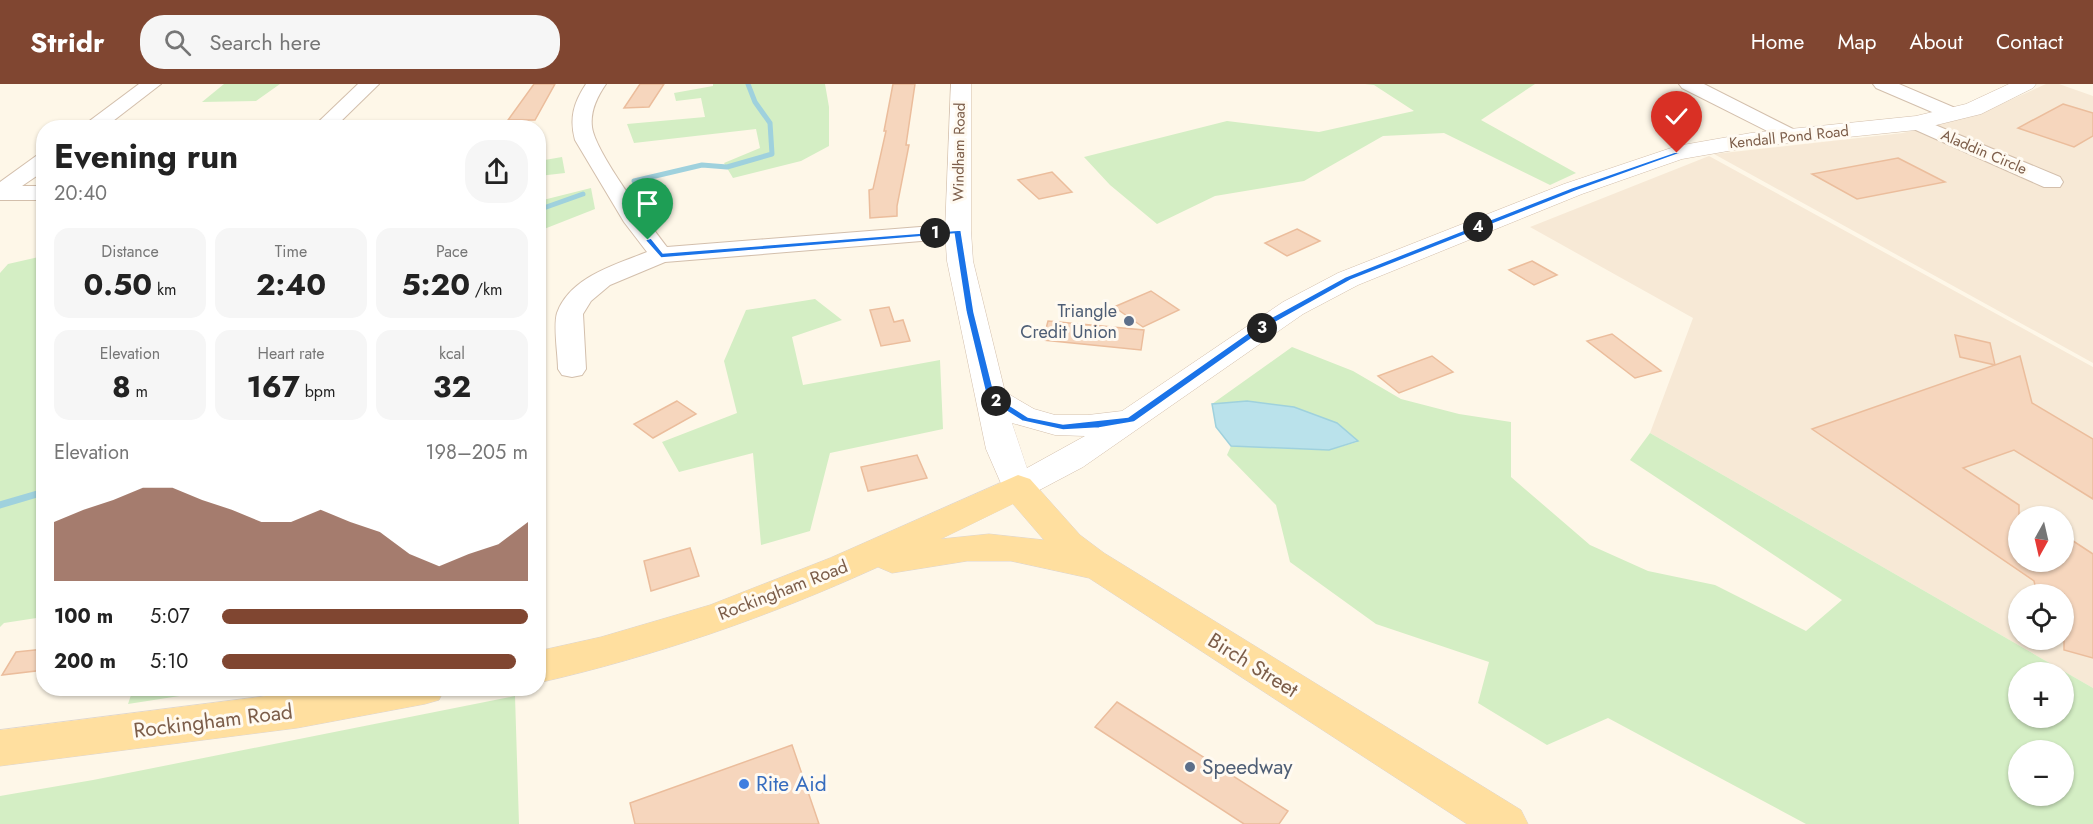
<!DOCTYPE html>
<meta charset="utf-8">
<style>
:root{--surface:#fff;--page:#f6f6f6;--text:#222;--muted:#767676;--accent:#804631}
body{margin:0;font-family:Jost,sans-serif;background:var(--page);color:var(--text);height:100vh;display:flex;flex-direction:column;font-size:22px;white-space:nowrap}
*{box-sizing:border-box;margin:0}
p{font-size:20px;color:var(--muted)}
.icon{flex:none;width:33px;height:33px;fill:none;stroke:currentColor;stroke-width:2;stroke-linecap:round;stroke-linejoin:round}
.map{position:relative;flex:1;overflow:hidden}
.details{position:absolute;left:36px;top:36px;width:510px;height:576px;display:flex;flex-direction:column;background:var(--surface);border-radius:24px;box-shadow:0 2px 4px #0004}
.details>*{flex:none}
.needle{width:39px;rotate:188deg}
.buttons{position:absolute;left:2008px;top:422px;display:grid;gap:12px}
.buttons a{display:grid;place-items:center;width:66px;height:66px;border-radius:50%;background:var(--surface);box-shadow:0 2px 4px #0004;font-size:30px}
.pin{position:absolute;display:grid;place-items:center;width:51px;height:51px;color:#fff;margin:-62px -26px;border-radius:50% 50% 50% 0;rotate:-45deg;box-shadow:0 0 6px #0007}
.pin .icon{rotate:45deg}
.km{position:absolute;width:30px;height:30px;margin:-15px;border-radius:50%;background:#222;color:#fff;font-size:16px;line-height:30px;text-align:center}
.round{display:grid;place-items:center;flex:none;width:63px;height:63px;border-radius:24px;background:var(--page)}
.summary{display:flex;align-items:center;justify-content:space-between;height:102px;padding:0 18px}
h1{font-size:33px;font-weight:700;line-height:45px}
.metrics{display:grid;grid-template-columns:repeat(3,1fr);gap:9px;height:102px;padding:6px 18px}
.metrics div{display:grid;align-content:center;border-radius:15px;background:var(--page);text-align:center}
.metrics b{font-size:30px;font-weight:700}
.metrics small{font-size:16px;font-weight:400}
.metrics p{font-size:16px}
.chart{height:168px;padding:12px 18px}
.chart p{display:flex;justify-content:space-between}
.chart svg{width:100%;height:108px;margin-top:6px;fill:var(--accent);opacity:.7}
ul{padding:0 18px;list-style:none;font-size:20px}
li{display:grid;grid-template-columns:96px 72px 1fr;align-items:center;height:45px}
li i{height:15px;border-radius:8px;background:var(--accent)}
header{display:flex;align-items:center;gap:36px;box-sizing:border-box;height:84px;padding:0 30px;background:var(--accent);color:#fff}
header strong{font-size:28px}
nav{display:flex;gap:33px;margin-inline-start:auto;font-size:21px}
.search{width:420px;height:54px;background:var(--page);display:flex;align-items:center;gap:15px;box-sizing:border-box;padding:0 21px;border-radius:24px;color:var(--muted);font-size:22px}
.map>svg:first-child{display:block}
</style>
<header>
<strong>Stridr</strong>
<div class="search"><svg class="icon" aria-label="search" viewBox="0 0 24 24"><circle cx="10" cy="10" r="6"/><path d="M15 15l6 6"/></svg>Search here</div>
<nav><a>Home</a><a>Map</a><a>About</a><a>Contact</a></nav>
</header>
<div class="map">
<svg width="2093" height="740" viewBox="0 0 2093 740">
<rect width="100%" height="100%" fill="#fef7e8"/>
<g fill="#f7e9d6" fill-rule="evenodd">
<polygon points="2046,0 2059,0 2093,12 2093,279 1714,70 1903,49 1977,31"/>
<path d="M1709,72L2093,283V604L1650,349L1693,234L1530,143ZM2019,432H2064V477H2019ZM2019,510H2064V555H2019Z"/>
</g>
<g fill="#d4eec4" fill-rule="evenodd">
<polygon points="224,0 280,0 256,17 202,18"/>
<polygon points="713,0 825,0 829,23 829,62 801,77 733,94 724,79 760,64 756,45 634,59 627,40 705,33 701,14 676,17 674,9 713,2"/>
<polygon points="1365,0 1535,0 1481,36 1576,89 1550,101 1444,49 1383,52 1304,97 1215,112 1157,140 1110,101 1084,73 1227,37 1319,48 1414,27 1374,1"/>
<polygon points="562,73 565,89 539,92 539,77"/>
<polygon points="591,104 595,125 539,147 539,117"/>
<polygon points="43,172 43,533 4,539 0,543 0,189 8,180"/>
<polygon points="815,215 842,236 792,253 803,301 940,276 943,345 830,369 810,447 761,461 753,369 679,388 662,358 737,329 724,277 746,226"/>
<path d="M1292,263L1353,287L1401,315L1459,330L1511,338V393L1590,461L1648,487L1715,501L1806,547L1842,516L1630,376L1650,349L2093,604V740H1806L1608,634L1547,661L1478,619L1489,578L1376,540L1290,478L1276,421L1227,371L1231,362L1329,366L1357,358L1212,320ZM2019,588H2064V633H2019ZM2019,666H2064V711H2019Z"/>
<polygon points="133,605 133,604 189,605 186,611 128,620"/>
<polygon points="515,612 519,740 0,740 0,712 93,696"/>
</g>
<polygon fill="#bae2eb" stroke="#9fd1dd" stroke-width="1.5" points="1247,317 1294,323 1337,339 1358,357 1329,366 1231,362 1216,343 1212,320"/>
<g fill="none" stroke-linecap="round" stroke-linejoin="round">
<g stroke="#9fd1dd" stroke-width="5">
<polyline points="634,97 702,81 727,83 772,70 770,39 755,18 748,0"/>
<polyline points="538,126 583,110"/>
</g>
<polyline stroke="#9fd1dd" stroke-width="7" points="0,421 44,408"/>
</g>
<g fill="#f6d6bd" stroke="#ebbd9c" stroke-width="1.5">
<polygon points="534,0 555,0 535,36 508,36"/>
<polygon points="640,0 664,0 649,23 624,24"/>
<polygon points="893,0 915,0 906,61 909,61 897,122 897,132 870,134 869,106 873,105 886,47 884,47"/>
<polygon points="2063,20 2093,29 2093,52 2074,63 2018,44"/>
<polygon points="1898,74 1945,98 1857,115 1812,90"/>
<polygon points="1052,88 1072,108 1039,115 1018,96"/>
<polygon points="1297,145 1320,157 1287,172 1265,159"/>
<polygon points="1532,177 1557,191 1534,201 1509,186"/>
<polygon points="1151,207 1179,226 1143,243 1114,223"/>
<polygon points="889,223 894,238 903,236 910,257 881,262 870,226"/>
<polygon points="1048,237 1144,246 1141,266 1043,256"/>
<polygon points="1612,250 1661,287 1635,294 1587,257"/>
<polygon points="1955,251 1990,259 1995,281 2020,272 2032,319 2093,355 2093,415 2014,366 1963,384 2019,421 2019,477 2064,477 2064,451 2093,470 2093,574 2064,566 2064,510 2037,510 2034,497 1812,345 1995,281 1960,273"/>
<polygon points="1432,272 1453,288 1399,309 1378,292"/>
<polygon points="677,317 696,330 653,354 634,340"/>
<polygon points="917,371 927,394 868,407 861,383"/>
<polygon points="690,464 699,492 651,507 644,477"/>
<polygon points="44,565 44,586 2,591 16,568"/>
<polygon points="1117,618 1288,727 1279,740 1244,740 1095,643"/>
<polygon points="792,661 819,740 635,740 630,719"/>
</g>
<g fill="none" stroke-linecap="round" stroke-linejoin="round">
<g stroke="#d3bfac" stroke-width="2">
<g id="minor">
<polygon points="139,0 161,0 104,44 80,44"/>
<polygon points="358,0 379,0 334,44 312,44"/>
<path d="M586,0H606C597,13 590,27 592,43C595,68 650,141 667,163L958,140L966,142L970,147L966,152L958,154L665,178L610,201L591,217L583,230L586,285L582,291L572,293L562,291L558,285C558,271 553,242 557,229C570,193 615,181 647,168L624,138L575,56C569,34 574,18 586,0Z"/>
<polygon points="1679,0 1704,0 1799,48 1802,52 1799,56 1785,56 1682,4"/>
<polygon points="1873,0 1899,0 1960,26 1963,30 1960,34 1946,34 1876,4"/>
<polygon points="1916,33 2060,93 2063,98 2060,103 2044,103 1909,43 1906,39 1909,35"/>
<polygon points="44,71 44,87 22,102 44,102 44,116 0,116 0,98 36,72"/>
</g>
</g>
<g stroke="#d3bfac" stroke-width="1">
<path id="tertiary" d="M951,0H971V147L973,177L1005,308L1034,325L1055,331H1088L1122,327L1283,218L1338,189L1564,100L1677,62L1751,49L1916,32L1966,20L2009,0H2036L2033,4L1981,30L1916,46L1751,63L1682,75L1582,110L1358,201L1303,230L1083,383L1030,411L1018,415L1006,411L986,365L947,177L945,147ZM1012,339L1055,351L1085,352L1027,384Z"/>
</g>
<g stroke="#ddd5d0" stroke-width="1">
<g id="primary">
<path d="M1018,391L1030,395L1080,451L1104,469L1521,726L1528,740H1467L1089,494L1011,477H967L892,489L878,483C768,533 656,572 538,599V567L601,553L710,521L830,474ZM1013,420L1044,456L989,450L941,455Z"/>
<polygon points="328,604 445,604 439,616 425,620 297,644 0,682 0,646"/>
</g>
</g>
<use href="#minor" fill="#fff" fill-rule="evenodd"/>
<use href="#tertiary" fill="#fff" fill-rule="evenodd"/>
<use href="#primary" fill="#ffdf9f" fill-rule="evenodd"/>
</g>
<polygon fill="#1a73e8" stroke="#fff" stroke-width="1.5" points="1675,68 1681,69 1576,107 1351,196 1271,241 1134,338 1099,344 1063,346 1022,337 987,315 966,228 954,150 661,174 645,156 651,154 663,169 961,146 974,228 995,312 1028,333 1063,340 1128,333 1265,237 1345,193 1571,104"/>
<g fill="#5c6f8a" stroke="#fffaf1" stroke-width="2">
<circle cx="1129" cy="237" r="6"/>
<circle cx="1190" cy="683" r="6"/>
</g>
<circle fill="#3f7fe0" stroke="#fffaf1" stroke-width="2" cx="744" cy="700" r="6"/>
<g text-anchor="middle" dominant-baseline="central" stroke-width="6" stroke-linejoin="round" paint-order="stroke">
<g font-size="15" fill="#7c5d49" stroke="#fffaf1">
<text transform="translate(1789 53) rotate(-6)">Kendall Pond Road</text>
<text transform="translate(959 68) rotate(-89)">Windham Road</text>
<text transform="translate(1984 68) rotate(23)">Aladdin Circle</text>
</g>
<g font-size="18" fill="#4e5e75" stroke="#fffaf1" text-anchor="end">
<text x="1117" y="227">Triangle<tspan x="1117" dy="21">Credit Union</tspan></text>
</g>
<g font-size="18" fill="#7c5d49" stroke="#fffaf1">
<text transform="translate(783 506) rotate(-21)">Rockingham Road</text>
</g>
<g font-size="21" fill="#7c5d49" stroke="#fffaf1">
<text transform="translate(1253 581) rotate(32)">Birch Street</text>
<text transform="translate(213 637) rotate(-7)">Rockingham Road</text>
</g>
<g font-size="21" fill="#4e5e75" stroke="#fffaf1" text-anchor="start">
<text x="1202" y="683">Speedway</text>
</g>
<g font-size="21" fill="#366cbe" stroke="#fffaf1" text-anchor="start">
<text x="756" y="700">Rite Aid</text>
</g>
</g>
</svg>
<div class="buttons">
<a><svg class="needle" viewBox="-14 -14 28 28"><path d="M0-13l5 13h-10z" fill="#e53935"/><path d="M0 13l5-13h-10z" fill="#767676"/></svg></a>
<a><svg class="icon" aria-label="locate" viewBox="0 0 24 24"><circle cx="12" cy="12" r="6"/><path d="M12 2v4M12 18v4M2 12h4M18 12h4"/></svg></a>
<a>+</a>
<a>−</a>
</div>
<div class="pin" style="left:648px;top:156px;background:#1e9e55"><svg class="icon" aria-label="arrive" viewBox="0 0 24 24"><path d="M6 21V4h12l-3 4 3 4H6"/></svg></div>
<div class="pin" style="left:1677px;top:69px;background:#d93025"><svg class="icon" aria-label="check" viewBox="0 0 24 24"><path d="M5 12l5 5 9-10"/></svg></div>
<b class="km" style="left:935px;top:149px">1</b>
<b class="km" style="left:996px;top:317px">2</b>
<b class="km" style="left:1262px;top:244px">3</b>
<b class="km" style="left:1478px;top:143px">4</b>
<section class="details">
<div class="summary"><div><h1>Evening run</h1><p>20:40</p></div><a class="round"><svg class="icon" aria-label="share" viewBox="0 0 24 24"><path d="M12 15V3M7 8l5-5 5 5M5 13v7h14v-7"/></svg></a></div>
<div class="metrics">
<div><p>Distance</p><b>0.50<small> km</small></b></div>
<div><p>Time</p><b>2:40</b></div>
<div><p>Pace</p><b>5:20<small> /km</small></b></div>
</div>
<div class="metrics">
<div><p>Elevation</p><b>8<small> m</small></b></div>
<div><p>Heart rate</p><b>167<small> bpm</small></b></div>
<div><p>kcal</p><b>32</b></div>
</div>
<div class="chart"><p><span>Elevation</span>198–205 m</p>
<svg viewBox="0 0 160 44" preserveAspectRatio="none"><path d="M0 44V20L10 15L20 11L30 6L40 6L50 11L60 15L70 20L80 20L90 15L100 20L110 24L120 33L130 38L140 33L150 29L160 20V44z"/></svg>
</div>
<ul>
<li><b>100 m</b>5:07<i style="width:100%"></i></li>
<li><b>200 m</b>5:10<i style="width:96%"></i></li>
</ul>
</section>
</div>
